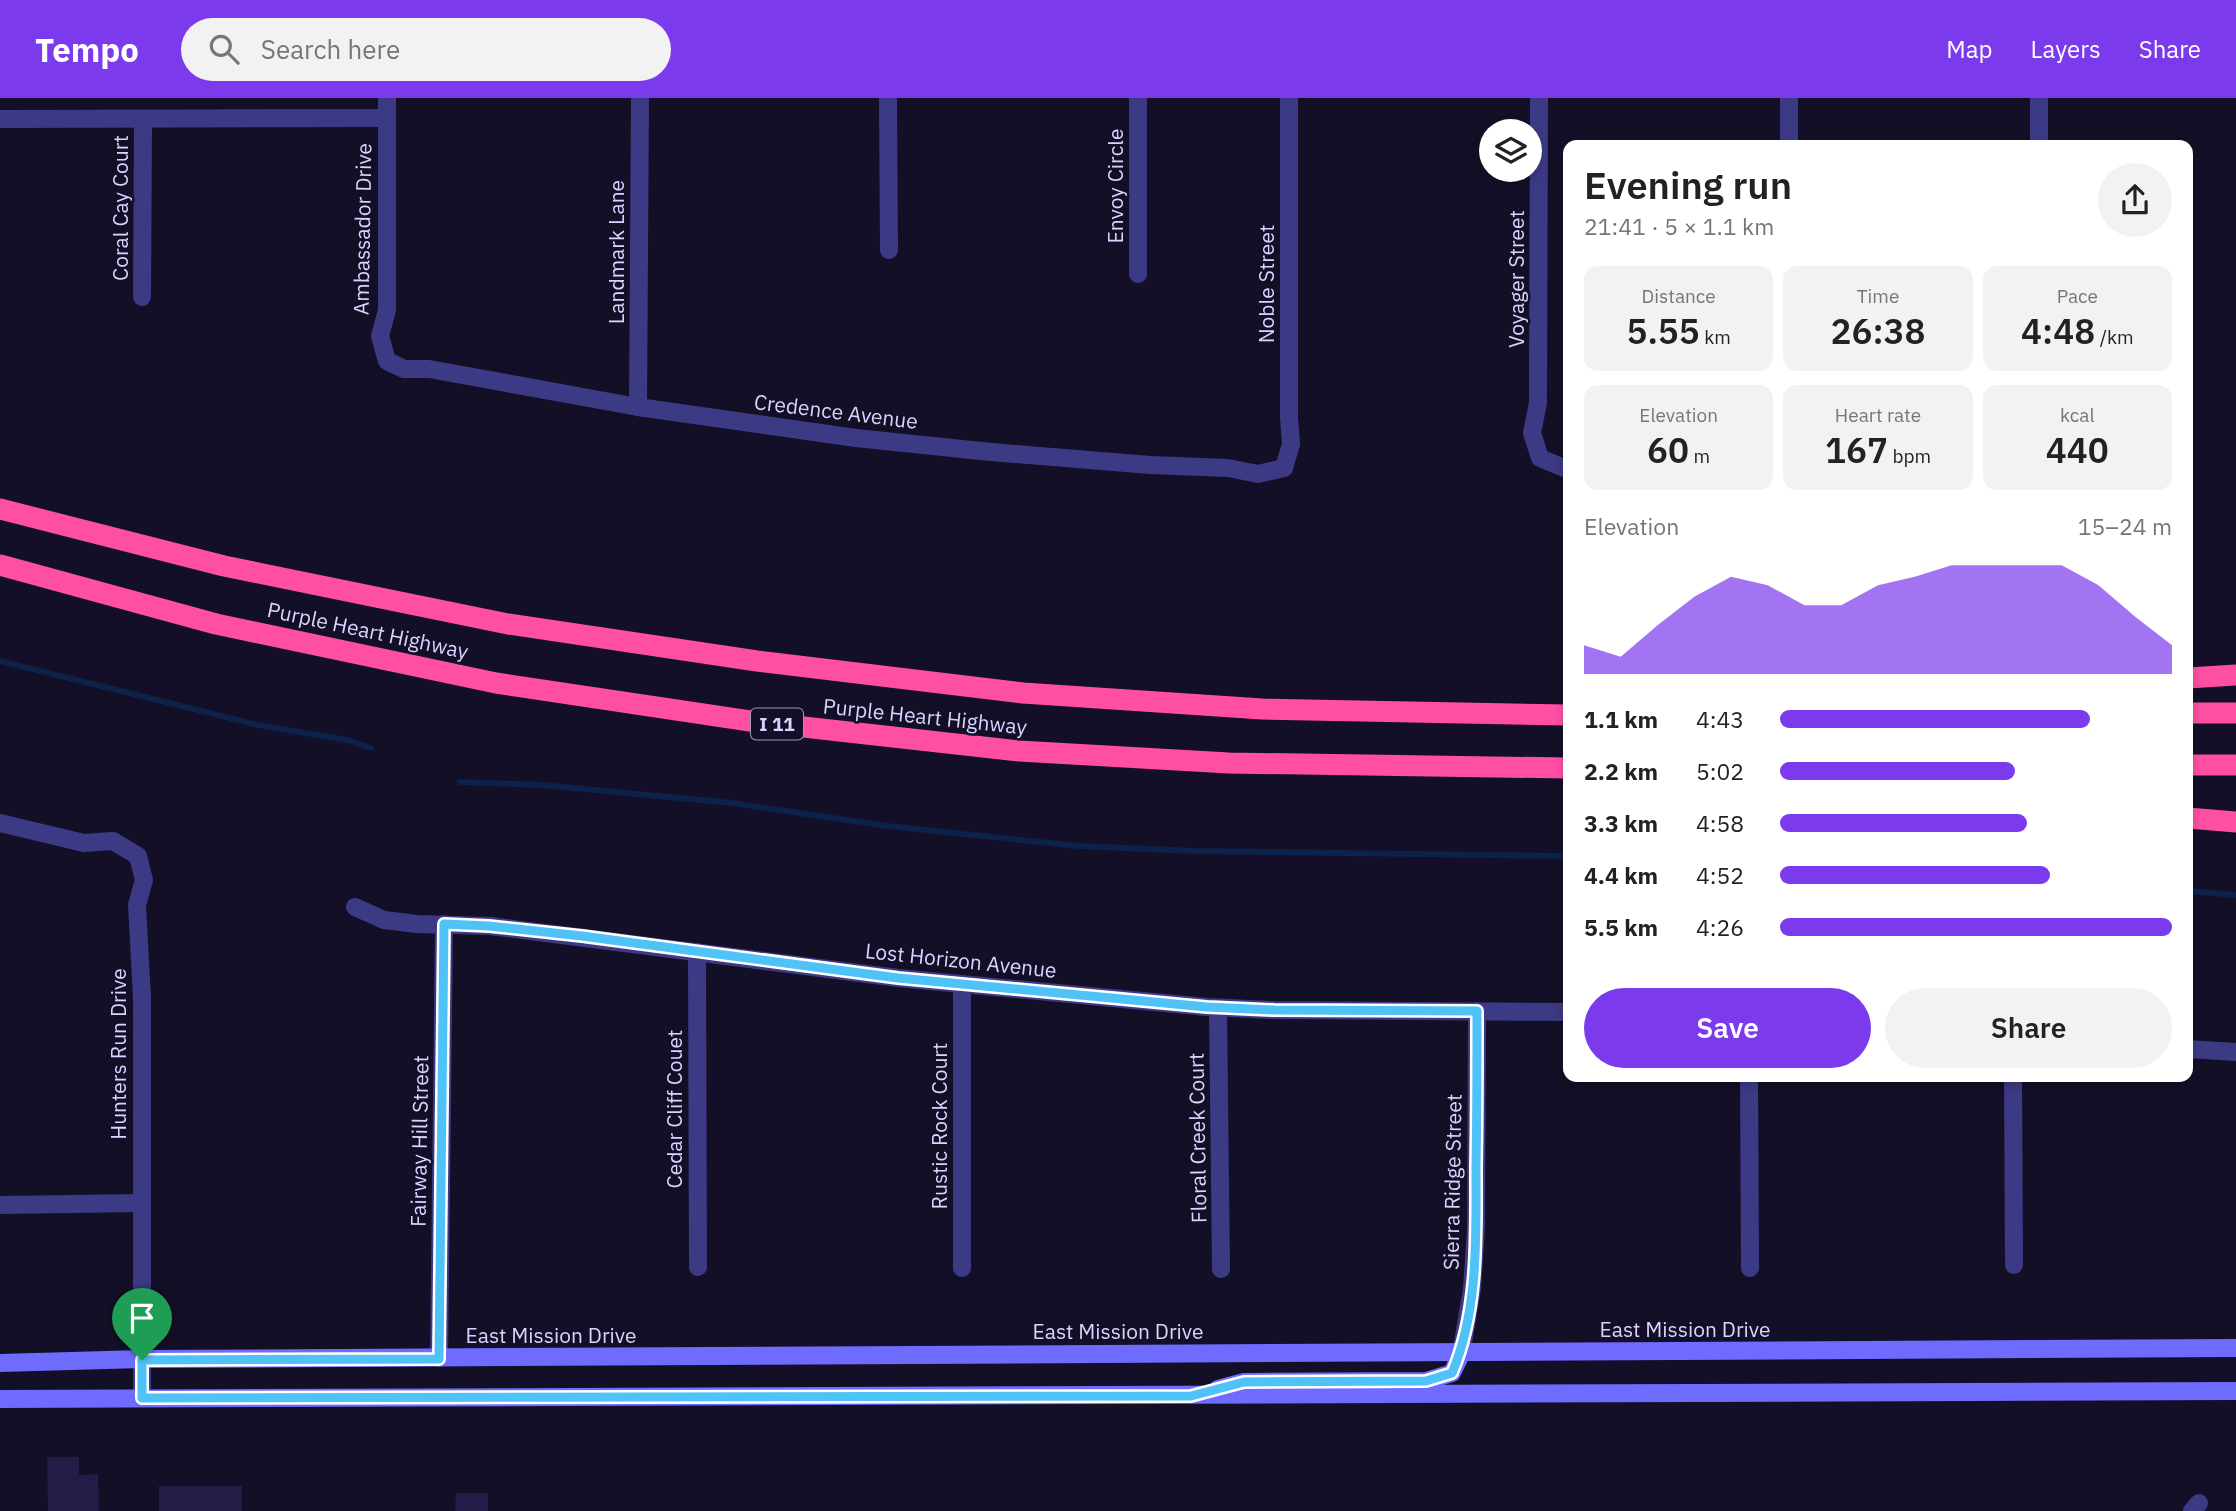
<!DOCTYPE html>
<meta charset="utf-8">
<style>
:root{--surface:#fff;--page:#f2f2f2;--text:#222;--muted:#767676;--accent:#7c3aed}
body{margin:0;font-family:"IBM Plex Sans",sans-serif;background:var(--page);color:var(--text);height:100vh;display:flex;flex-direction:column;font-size:26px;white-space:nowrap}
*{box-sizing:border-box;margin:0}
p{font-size:23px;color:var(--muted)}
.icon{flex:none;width:38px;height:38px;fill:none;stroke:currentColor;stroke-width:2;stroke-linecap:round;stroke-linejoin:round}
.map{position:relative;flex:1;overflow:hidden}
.details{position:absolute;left:1563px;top:42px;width:630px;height:942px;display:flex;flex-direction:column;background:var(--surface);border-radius:14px;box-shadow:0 4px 10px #0003}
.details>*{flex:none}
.buttons{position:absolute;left:1479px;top:21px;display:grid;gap:14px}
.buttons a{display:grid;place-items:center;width:63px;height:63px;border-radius:50%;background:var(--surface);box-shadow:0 4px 10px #0003;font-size:35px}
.pin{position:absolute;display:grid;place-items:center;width:60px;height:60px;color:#fff;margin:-72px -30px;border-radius:50% 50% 50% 0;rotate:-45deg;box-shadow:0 0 7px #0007}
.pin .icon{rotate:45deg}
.round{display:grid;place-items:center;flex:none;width:74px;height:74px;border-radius:37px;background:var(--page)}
.headline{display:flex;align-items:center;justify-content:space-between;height:119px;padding:0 21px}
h1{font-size:38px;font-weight:600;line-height:52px}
.metrics{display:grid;grid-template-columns:repeat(3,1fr);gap:10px;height:119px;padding:7px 21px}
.metrics div{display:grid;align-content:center;border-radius:14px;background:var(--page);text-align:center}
.metrics b{font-size:35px;font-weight:600}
.metrics small{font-size:19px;font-weight:400}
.metrics p{font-size:19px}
.chart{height:196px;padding:14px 21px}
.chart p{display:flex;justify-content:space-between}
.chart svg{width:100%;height:126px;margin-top:7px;fill:var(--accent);opacity:.7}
.cta{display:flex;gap:14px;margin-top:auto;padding:14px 21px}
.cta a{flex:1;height:80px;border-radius:42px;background:var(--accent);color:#fff;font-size:28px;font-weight:600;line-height:80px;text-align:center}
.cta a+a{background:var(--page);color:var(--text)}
ul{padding:0 21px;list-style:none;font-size:23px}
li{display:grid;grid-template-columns:112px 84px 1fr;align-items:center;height:52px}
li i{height:18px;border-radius:9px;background:var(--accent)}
header{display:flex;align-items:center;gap:42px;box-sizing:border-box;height:98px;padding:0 35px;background:var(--accent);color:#fff}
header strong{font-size:33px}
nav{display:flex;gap:38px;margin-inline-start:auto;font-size:24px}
.search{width:490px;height:63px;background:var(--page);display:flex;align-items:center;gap:18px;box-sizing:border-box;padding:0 24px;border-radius:38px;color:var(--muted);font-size:26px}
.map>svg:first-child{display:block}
</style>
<header>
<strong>Tempo</strong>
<div class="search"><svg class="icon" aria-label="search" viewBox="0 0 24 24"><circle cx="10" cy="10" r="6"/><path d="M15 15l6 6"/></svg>Search here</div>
<nav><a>Map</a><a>Layers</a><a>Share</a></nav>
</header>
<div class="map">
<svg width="2236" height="1413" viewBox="0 0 2236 1413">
<rect width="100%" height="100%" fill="#130f26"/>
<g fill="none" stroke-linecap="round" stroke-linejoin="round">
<g stroke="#0c2248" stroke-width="6">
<polyline points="0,563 258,627 347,642 371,650"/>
<polyline points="460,684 542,687 732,705 887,728 1078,748 1195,753 1568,758"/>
<polyline points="2188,793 2236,797"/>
</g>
</g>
<g fill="#241b47">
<polygon points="47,1359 79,1359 79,1377 98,1376 99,1413 48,1413"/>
<rect x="159" y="1388" width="83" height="25"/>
<polygon points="456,1395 488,1395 488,1413 455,1413"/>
</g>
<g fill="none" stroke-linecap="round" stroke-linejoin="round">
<g stroke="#3d3a85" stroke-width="18">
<polyline points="387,0 387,212 380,238 387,263 404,271 429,271 638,309 856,340 991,354 1150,367 1228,370 1258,376 1284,370 1291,346 1289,319 1289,0"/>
<polyline points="888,0 889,152"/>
<polyline points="1539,0 1538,305 1532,335 1540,360 1564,370 1568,369"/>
<polyline points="0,21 387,20"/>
<polyline points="1789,47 1789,0"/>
<polyline points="2039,47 2039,0"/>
<polyline points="1138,176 1138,0"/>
<polyline points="142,199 143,21"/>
<polyline points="638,309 640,0"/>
<polyline points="0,725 84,745 113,743 138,758 144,782 137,807 142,900 142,1300"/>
<polyline points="355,809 384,822 417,826 490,828 898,880 1207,909 1274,912 1568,914"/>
<polyline points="697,854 698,1169"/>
<polyline points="962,886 962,1170"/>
<polyline points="1218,910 1221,1171"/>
<polyline points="2188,951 2236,954"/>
<polyline points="1749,978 1750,1170"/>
<polyline points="2013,978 2014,1167"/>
<polyline points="0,1107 142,1105"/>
<polyline points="1461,1256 1472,1191 1476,1130 1477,913"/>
<polyline points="439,1260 444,826"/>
<polyline points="2192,1413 2199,1405"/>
</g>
<g stroke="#6f6bff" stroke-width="18">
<polyline points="0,1265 142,1261 2236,1250"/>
<polyline points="1218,1291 1244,1284 1426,1283 1452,1275 1461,1256"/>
<polyline points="0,1301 2236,1293"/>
</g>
<g stroke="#ff4fa3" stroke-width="21">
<polyline points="0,411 224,468 508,526 757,563 1023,595 1262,611 1568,617"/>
<polyline points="0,467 216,526 496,585 750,623 1019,653 1229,665 1568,670"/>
<polyline points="2188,580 2236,577"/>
<polyline points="2188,615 2236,615"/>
<polyline points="2188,667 2236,667"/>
<polyline points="2188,720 2236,724"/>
</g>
</g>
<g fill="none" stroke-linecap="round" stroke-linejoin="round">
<g stroke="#fff" stroke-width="14">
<path id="route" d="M444,826L489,828L582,838L898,880L1207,909L1274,912L1477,913C1477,965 1477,1017 1476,1069C1476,1136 1479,1212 1452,1275L1426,1283L1244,1284L1191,1298L142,1300V1262L439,1261Z"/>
</g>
<use href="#route" stroke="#4fc3f7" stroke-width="9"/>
</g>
<g text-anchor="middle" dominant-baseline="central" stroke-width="5" stroke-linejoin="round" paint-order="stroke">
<rect fill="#130f26" stroke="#9e99be" stroke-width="2" x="751" y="610.5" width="52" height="31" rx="5"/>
<g font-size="19" font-weight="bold" fill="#d9d4ff">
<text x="777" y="626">I 11</text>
</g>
<g font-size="21" fill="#d9d4ff" stroke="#130f26">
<text transform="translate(1115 88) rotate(-90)">Envoy Circle</text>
<text transform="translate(120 110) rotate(-90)">Coral Cay Court</text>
<text transform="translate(362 131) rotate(-89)">Ambassador Drive</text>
<text transform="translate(616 154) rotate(-90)">Landmark Lane</text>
<text transform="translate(1516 181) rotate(-90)">Voyager Street</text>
<text transform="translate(1266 186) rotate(-90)">Noble Street</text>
<text transform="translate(836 313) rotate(7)">Credence Avenue</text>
<text transform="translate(368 532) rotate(12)">Purple Heart Highway</text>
<text transform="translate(925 618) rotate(6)">Purple Heart Highway</text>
<text transform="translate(961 862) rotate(6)">Lost Horizon Avenue</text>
<text transform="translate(118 956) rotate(-90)">Hunters Run Drive</text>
<text transform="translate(674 1011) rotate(-90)">Cedar Cliff Couet</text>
<text transform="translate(939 1028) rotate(-90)">Rustic Rock Court</text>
<text transform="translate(1197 1040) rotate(-91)">Floral Creek Court</text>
<text transform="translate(419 1043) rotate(-89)">Fairway Hill Street</text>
<text transform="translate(1452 1084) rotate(-89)">Sierra Ridge Street</text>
<text x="1685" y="1231">East Mission Drive</text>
<text x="1118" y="1233">East Mission Drive</text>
<text x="551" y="1237">East Mission Drive</text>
</g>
</g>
</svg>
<div class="buttons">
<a><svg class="icon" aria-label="layers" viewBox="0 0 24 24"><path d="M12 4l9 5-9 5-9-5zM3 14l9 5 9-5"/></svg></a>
</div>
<div class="pin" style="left:142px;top:1262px;background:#1e9e55"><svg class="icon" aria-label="arrive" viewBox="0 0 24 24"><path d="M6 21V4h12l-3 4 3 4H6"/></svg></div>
<section class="details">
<div class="headline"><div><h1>Evening run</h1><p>21:41 · 5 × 1.1 km</p></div><a class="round"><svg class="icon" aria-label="share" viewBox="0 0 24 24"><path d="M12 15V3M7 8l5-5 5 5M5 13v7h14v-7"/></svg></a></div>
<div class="metrics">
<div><p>Distance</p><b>5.55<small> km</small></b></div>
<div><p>Time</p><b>26:38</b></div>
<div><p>Pace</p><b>4:48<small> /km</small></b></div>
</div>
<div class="metrics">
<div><p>Elevation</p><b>60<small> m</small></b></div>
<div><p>Heart rate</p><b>167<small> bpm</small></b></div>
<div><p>kcal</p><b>440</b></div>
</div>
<div class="chart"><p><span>Elevation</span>15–24 m</p>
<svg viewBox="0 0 160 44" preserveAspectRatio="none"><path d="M0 44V34L10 38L20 27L30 17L40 10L50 13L60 20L70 20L80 13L90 10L100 6L110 6L120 6L130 6L140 13L150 24L160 34V44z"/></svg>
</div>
<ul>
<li><b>1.1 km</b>4:43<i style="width:79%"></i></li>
<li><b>2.2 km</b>5:02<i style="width:60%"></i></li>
<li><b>3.3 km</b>4:58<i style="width:63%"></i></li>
<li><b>4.4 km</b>4:52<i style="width:69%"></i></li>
<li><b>5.5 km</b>4:26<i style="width:100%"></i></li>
</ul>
<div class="cta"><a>Save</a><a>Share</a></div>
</section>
</div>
